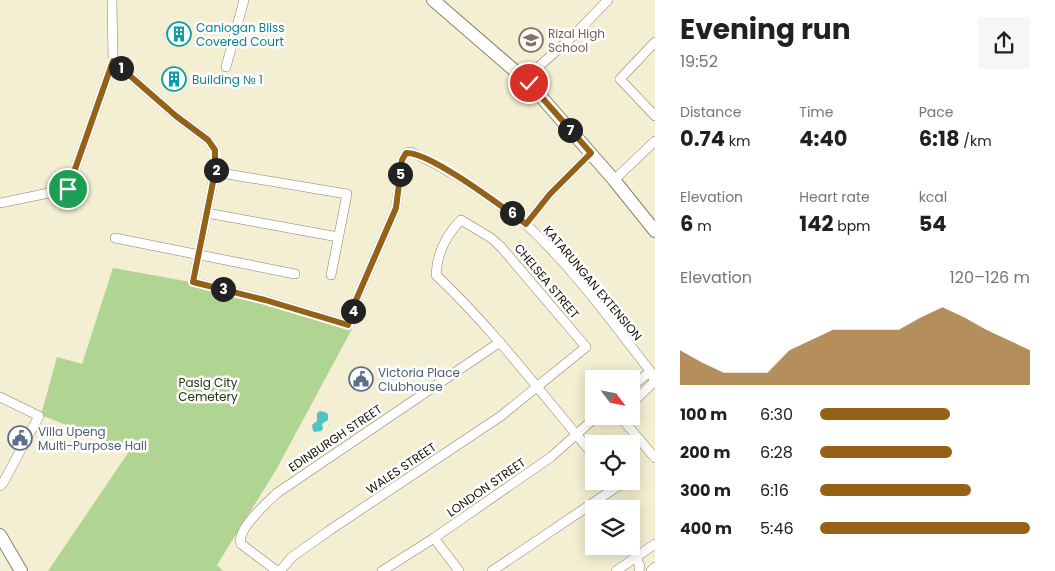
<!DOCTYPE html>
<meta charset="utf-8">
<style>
:root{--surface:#fff;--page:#f6f6f6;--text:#202124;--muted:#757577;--accent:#956116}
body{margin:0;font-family:Poppins,sans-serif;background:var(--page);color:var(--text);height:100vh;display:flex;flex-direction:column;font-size:19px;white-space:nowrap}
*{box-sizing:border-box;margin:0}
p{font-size:16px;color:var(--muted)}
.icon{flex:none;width:28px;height:28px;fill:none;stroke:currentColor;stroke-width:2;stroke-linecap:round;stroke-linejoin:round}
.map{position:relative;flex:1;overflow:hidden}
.panel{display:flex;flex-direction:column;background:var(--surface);width:400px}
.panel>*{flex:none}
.needle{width:32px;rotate:122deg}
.tools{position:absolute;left:585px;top:370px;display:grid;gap:10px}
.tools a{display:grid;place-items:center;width:55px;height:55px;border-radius:0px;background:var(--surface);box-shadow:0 2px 12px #0003;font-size:25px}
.pin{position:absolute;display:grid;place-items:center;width:42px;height:42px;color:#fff;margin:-21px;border:2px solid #fff;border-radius:50%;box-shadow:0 1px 5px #0007}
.km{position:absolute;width:25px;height:25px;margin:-12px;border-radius:50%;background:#222;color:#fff;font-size:14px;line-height:25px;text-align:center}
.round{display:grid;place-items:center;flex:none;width:52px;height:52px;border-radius:0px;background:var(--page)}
.summary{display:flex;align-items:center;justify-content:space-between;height:85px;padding:0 25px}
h1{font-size:28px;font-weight:700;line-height:38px}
.figures{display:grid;grid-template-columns:repeat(3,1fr);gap:8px;height:85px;padding:5px 25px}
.figures div{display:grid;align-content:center}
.figures b{font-size:21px;font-weight:700}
.figures small{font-size:14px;font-weight:400}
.figures p{font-size:14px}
.chart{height:140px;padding:10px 25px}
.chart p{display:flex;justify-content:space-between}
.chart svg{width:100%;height:90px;margin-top:5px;fill:var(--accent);opacity:.7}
ul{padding:0 25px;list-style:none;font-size:16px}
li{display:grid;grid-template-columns:80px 60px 1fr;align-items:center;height:38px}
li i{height:12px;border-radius:6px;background:var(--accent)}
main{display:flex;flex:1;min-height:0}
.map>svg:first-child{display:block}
</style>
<main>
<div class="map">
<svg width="655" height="571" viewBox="0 0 655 571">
<rect width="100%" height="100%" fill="#f4efd2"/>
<polygon fill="#b0d492" points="113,268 191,282 249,297 352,329 276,470 217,565 223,571 48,571 130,450 41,415 57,357 82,364"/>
<polygon fill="#50c3c4" points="320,411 325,412 328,414 328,420 322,424 323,429 321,431 315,432 313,431 312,425 317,421 317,413"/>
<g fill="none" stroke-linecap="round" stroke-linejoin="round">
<g stroke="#888368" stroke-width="10">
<g id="minor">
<path d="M112,0L113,61L176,116L208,140L215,150V172L193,282L265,300L348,325L356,300L396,208L402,160L406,153L411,152C444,167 476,187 505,209C514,215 524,222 532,230C578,274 615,326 654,376L653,383L631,404"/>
<polyline points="655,42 620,79 655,116"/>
<polyline points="226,67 244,0"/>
<polyline points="525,79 575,34 608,0"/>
<polyline points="215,172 347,194 331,275"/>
<polyline points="614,180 655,141"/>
<polyline points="0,203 68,189 113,61"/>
<polyline points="207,213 338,237"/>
<polyline points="526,224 550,194 591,153"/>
<polyline points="115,238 295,274"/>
<polyline points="631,387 646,375"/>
<polyline points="0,397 39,416 3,483 0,486"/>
<polyline points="622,416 623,420 655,458"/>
<polyline points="434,538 459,571"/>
<polyline points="636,558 640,566 639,571"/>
<path d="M277,571L241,544C236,529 267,503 277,493L500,342"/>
<path d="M280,571L292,557L330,530L501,416L586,347L501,247L491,238L461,220C445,236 437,253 436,275C494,330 542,394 594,456"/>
<polyline points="382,571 434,538 551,457 597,416"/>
<polyline points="492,571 618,486 614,481"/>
<polyline points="616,571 655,544"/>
<polyline points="651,571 655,567"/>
</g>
</g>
<g stroke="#888368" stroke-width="14">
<g id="secondary">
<polyline points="433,0 529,83 614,180 655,231"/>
<polyline points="0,535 21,571"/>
</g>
</g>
<use href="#minor" stroke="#fff" stroke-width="9"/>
<use href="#secondary" stroke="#fff" stroke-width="12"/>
</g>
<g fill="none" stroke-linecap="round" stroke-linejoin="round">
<g stroke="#fff" stroke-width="10">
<path id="route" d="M68,189L113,61L176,116L208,140L215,150V172L193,282L265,300L348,325L356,300L396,208L402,160L406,153C429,151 505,209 526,224L550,194L591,153L529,83"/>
</g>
<use href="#route" stroke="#956116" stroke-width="6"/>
</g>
<defs>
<g id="building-ring" transform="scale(1.25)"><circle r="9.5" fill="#fff" stroke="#0f9aa8" stroke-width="1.5"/><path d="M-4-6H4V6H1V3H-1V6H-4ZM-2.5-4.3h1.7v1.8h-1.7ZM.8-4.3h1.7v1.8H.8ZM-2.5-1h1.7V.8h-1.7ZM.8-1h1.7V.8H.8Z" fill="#0f9aa8"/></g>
<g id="school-ring" transform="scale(1.25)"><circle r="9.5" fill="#fff" stroke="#8d6e63" stroke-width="1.5"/><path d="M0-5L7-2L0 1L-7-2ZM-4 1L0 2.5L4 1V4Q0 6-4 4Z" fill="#8d6e63"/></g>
<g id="civic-ring" transform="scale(1.25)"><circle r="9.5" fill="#fff" stroke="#5c6f8a" stroke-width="1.5"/><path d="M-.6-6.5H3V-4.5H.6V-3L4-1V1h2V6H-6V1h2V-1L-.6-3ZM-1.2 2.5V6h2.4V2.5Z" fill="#5c6f8a"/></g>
</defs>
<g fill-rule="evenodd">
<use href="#building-ring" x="179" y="34"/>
<use href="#school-ring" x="531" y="40"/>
<use href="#building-ring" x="174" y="79"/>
<use href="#civic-ring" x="361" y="379"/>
<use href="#civic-ring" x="20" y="438"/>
</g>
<g text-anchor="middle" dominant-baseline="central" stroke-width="5" stroke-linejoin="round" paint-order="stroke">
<g font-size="12" fill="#0d838f" stroke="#fff" text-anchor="start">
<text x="196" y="27">Caniogan Bliss<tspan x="196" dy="14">Covered Court</tspan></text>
<text x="192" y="79">Building № 1</text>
</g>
<g font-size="12" fill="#785e54" stroke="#fff" text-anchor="start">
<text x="548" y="33">Rizal High<tspan x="548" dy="14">School</tspan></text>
</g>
<g font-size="12" fill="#141208" stroke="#fff">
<text transform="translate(547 281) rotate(50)">CHELSEA STREET</text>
<text transform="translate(593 283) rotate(50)">KATARUNGAN EXTENSION</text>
<text transform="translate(335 438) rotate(-34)">EDINBURGH STREET</text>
<text transform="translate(401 468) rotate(-34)">WALES STREET</text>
<text transform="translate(486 487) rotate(-35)">LONDON STREET</text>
</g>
<g font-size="12" fill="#4e5e75" stroke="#fff" text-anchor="start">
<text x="378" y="372">Victoria Place<tspan x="378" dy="14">Clubhouse</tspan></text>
<text x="38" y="431">Villa Upeng<tspan x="38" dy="14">Multi-Purpose Hall</tspan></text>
</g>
<g font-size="12" fill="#233511" stroke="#fff">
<text x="208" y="382">Pasig City<tspan x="208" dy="14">Cemetery</tspan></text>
</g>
</g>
</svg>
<div class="tools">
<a><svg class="needle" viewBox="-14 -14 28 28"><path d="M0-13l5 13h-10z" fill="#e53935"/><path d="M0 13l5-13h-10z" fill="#757577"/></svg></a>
<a><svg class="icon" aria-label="locate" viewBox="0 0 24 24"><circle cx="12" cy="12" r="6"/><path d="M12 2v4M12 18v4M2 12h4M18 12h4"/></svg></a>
<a><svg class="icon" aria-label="layers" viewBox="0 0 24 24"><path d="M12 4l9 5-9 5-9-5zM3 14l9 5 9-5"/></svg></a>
</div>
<div class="pin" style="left:68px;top:189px;background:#1e9e55"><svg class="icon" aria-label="arrive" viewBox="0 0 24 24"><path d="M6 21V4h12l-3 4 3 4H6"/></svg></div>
<div class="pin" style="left:529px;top:83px;background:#d93025"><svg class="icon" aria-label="check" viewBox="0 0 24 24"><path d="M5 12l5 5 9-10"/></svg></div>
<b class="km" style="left:121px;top:68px">1</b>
<b class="km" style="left:216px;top:170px">2</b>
<b class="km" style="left:223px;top:289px">3</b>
<b class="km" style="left:353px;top:311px">4</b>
<b class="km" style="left:400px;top:174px">5</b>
<b class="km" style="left:512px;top:213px">6</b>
<b class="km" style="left:570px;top:130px">7</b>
</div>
<section class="panel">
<div class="summary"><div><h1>Evening run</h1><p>19:52</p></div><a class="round"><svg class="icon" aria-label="share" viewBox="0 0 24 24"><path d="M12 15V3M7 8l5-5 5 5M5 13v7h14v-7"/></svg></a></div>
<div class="figures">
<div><p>Distance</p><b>0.74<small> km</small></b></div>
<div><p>Time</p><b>4:40</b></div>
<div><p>Pace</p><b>6:18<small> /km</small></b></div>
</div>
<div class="figures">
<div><p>Elevation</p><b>6<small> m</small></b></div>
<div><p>Heart rate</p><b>142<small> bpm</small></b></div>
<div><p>kcal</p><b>54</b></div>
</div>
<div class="chart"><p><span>Elevation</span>120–126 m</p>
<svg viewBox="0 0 160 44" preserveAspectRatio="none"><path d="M0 44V27L10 33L20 38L30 38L40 38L50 27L60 22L70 17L80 17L90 17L100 17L110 11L120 6L130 11L140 17L150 22L160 27V44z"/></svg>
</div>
<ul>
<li><b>100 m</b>6:30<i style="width:62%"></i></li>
<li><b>200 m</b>6:28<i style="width:63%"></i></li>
<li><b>300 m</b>6:16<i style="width:72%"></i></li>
<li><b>400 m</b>5:46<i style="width:100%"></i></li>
</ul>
</section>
</main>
